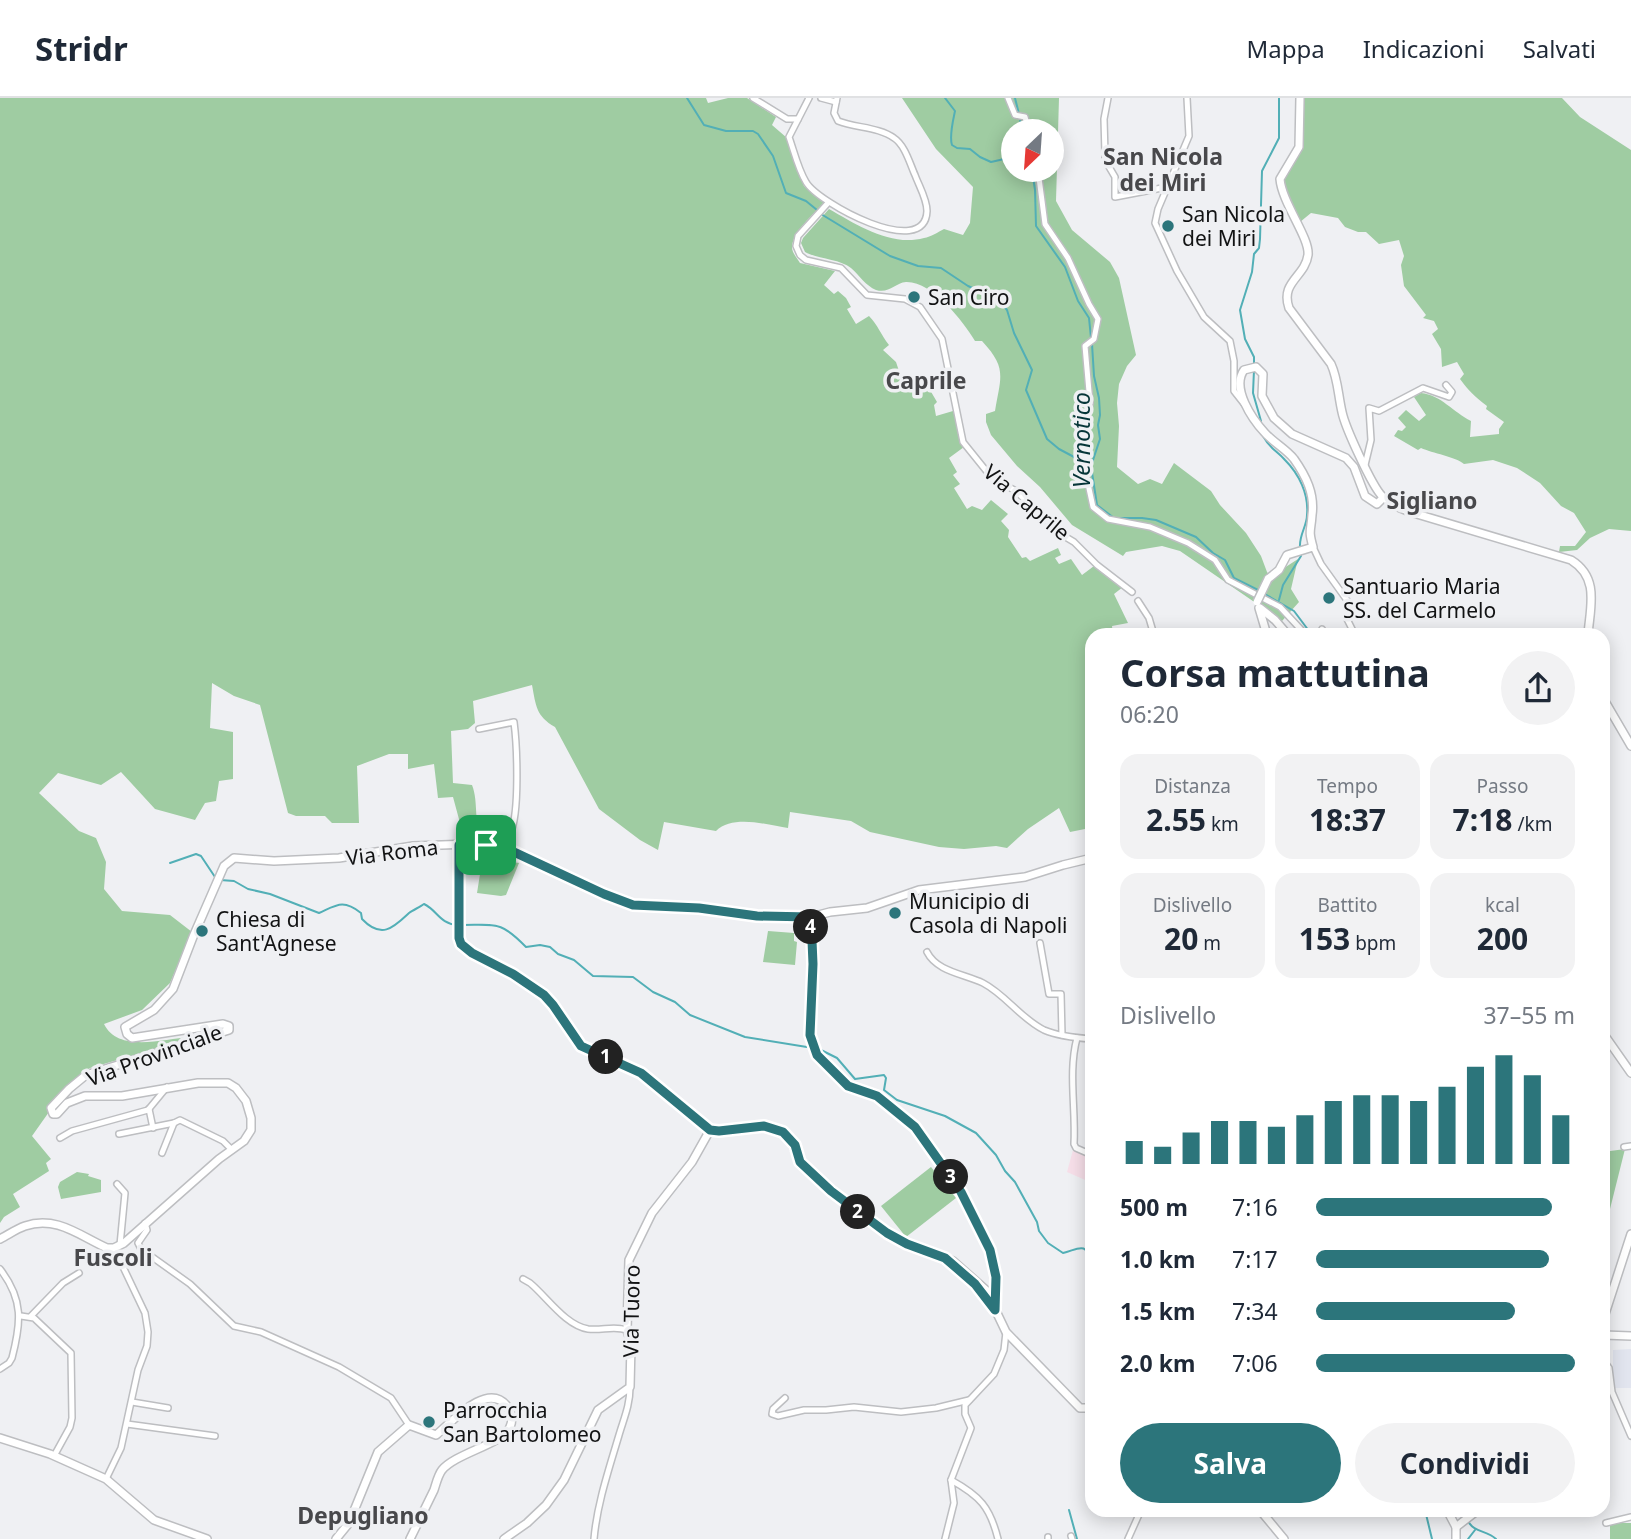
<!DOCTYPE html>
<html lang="it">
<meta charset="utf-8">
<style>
:root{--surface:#fff;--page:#f2f2f3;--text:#1f2937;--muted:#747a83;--line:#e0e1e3;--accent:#2c757b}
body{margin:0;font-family:"Noto Sans",sans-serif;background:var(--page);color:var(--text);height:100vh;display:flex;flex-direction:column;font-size:26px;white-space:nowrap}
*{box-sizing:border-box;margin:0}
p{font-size:23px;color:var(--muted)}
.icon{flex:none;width:38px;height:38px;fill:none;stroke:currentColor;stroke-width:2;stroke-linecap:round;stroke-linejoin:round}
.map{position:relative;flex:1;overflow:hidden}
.sheet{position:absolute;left:1085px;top:530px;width:525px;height:889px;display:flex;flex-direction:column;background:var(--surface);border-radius:21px;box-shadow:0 4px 18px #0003}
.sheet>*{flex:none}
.needle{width:46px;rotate:205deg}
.controls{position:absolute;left:1001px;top:21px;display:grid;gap:14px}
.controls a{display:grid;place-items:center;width:63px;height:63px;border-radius:50%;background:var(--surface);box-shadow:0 4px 18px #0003;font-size:35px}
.pin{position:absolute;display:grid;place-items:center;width:60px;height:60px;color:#fff;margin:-30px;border-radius:14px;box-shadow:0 4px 10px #0006}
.km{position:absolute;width:35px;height:35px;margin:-18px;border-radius:50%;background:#222;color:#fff;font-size:19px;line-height:35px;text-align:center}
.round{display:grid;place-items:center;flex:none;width:74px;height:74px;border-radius:37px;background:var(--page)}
.summary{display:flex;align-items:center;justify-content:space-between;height:119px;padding:0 35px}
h1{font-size:38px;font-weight:700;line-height:52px}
.stats{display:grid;grid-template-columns:repeat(3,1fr);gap:10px;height:119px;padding:7px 35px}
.stats div{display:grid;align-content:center;border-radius:18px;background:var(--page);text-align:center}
.stats b{font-size:30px;font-weight:700}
.stats small{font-size:19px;font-weight:400}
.stats p{font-size:19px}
.chart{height:196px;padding:14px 35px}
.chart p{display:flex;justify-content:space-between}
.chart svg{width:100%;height:126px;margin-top:7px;stroke:var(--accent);stroke-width:6}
.action{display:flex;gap:14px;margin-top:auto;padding:14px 35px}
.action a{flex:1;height:80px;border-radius:42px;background:var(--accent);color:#fff;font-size:28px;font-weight:700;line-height:80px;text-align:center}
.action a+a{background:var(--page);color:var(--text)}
ul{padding:0 35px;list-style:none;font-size:23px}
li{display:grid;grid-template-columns:112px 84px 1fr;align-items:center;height:52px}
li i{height:18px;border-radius:9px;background:var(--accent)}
header{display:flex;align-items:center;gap:42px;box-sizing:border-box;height:98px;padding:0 35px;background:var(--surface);border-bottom:2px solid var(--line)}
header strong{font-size:33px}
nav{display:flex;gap:38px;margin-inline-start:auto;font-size:24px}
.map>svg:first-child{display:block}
</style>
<header>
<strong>Stridr</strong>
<nav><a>Mappa</a><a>Indicazioni</a><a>Salvati</a></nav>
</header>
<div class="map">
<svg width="1631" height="1441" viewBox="0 0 1631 1441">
<rect width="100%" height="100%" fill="#eff0f3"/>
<polygon fill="#f7dfe9" points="1073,1052 1092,1059 1092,1085 1067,1074"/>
<polygon fill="#e2e5ef" points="1631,1251 1631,1290 1613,1290 1613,1252"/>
<g fill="#9fcca2" fill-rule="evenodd">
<path d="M0,0H706L708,5L728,0H747L776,19L772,27L787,40L804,88L824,105C814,116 793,133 792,149C792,155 797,160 800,165L835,173L824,187L834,196L838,193L846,200L851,209L847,211L856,226L869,218C878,227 881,237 889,247L883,252L896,264L899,273L897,278L910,292L928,276L930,292L937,304L934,307L936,318L953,313L964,349L949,360L957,374L953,377L960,386L954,390L967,411L972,408L982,412L991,402L1008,416L1001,423L1009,432L1008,439L1022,460L1026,459L1030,463L1058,450L1061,457L1055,460L1059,466L1071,461L1082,477L1094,468L1123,489L1114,496L1128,525L1112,528L1113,537H1092V744L1085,731L1070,734L1059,710L1028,731L1007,750L996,748L964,751L939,749L870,734L851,723L790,714L788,730C768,727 733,716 716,733L664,724L658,752L640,742L599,711L555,629C536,618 536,608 532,587L473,603L475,625L468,631L451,633L453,685L472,687C479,704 473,728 483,743H468L463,736L453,699L438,700L434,666L408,671V656H389L357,668L359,725H332L325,718H296L288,715L260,607L234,598L212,585L210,630L233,634V681L219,683L216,703L205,705L195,722L155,711L121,674L101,687L58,675L39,695L79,733L96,740L106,764L104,791L122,813L170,817L192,834L170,885L142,912L104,926C118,955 163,941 190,939L169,947L90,970L68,987L32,1038L51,1061L46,1065L49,1073L13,1096L20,1109L4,1119L0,1125Z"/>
<path d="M902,0H1059L1056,103L1072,132L1110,164L1119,180L1136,257L1127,268L1119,286L1117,305L1119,328L1117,369L1138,386L1150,381L1162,386L1174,365L1211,393L1220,407L1246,435L1261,458L1267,474L1273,482L1281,472L1298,461L1291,491L1299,504L1282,523L1272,514L1263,510L1180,453L1162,448L1126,454L1123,458L1072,427L1040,389L1017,368L991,337L986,324V316L995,313C1001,278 1007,270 982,243H975C963,223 932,183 906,184C895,185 889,196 876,192C866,188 859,177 851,170C840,161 818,161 805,154L801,145L803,140L829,111C857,127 891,149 924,140C931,139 938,134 944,131L963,137L970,125L973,89L936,51ZM1013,33H1052V72H1013Z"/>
<path d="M1302,0H1562L1580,19L1631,52V433L1609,431L1590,440L1577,452L1559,454L1560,448H1575L1586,434L1574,415L1561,408L1540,385L1517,370L1493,362L1464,366C1456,359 1432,355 1421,350L1418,352L1394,338L1398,332L1402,333L1406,329L1398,320L1406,312L1419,323L1426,317L1414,299L1421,295C1441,297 1453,314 1471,323L1470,339L1499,336V331L1504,324L1486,311L1487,308C1474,298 1469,293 1460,281L1464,276L1457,264L1442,269L1441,251L1432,236L1438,231L1434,223L1423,220L1426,217L1404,188L1401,167L1404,158L1399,142L1379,146L1366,134H1358L1345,129L1338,120L1311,115L1300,124L1290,111L1283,80L1302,50Z"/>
<polygon points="500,762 519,765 506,797 501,798 477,795 481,770 497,774"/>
<polygon points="768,833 794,835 794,843 797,844 795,867 763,864"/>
<polygon points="1625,1051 1603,1139 1603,1054"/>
<polygon points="931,1069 956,1100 906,1139 881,1108"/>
<polygon points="77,1074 89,1076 88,1078 101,1082 101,1094 61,1101 58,1089 60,1084"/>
<rect x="1610" y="1425" width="21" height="16"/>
</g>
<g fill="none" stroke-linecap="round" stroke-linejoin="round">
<g stroke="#52afb6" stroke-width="2">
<polyline points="687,0 704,27 726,33 753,33 758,36 773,58 786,95 806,103 817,112"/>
<path d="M945,0L955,13C953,23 949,38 952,47L957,50L970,51L980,59L991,64L1013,59"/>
<polyline points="1015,0 1019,16"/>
<polyline points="1020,21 1022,33"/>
<polyline points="1032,72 1035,92 1036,128 1065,169 1078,203 1089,220 1091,240"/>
<polyline points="821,116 890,158 918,168 941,170 968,188 998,201 1007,212 1014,235 1032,272 1026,292 1047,341 1059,351 1091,368"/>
<polyline points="1092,246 1094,278 1099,300 1100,317 1098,327 1100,341 1091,368 1097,407 1114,420 1142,420 1156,422 1196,439 1213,455 1225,462 1234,480 1258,492"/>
<polyline points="1254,266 1254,259 1245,241 1240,212 1252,174 1254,156 1259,150 1260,141 1262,73 1279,40 1279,0"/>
<polyline points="1254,272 1253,295 1261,323"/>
<path d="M1263,338C1270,351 1276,352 1285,362C1299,376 1309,396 1307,417C1307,428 1299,437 1300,449"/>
<polyline points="1263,495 1294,513 1312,537"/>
<polyline points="1279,502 1283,487 1301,458 1301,454"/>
<polyline points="170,765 196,756 201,758 215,779"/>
<path d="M220,782L234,783L248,791L270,796L319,815C337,807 343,801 361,815L362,821C382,842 394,829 409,815C413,812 420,809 424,806C437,812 440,826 457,827"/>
<path d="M463,827C496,827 501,823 526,849L540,847L550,849L558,856L574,862L593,878L633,879L653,894L675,904L690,917L745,939L813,950"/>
<path d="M819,951L837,960L855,981L884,977L886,980L884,992L897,1002L945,1018L976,1035L996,1057L1005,1073L1015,1084L1037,1124L1039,1133L1048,1145L1063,1155C1077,1152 1086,1142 1092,1164"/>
<polyline points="1069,1412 1077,1441"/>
<polyline points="1425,1412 1432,1441"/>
<path d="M1468,1423C1474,1435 1487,1432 1496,1441"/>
<polyline points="1468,1441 1475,1432"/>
</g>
<g stroke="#bdbec1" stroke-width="8">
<g id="street">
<polyline points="753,0 787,21 798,21"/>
<path d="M809,0L789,39C794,53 798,71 806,84C818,105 925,163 927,113C927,101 919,88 915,77C910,66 905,47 894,40C879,29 856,30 838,23L834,15L837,0"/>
<polyline points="821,0 836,4"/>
<polyline points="1008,0 1015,17 1025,19 1029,33"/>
<polyline points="1108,0 1104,21 1105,56 1105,62 1115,79 1115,99 1167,89"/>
<polyline points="1187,0 1189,38 1158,111 1155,125 1177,173 1204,219 1230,243 1234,263 1234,293 1245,307"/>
<polyline points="1038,72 1045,126 1068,160 1089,206 1098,221 1094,241 1085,248 1090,305 1086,325 1085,372 1093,409 1108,421 1150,429 1188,445 1215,462 1228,482 1280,509 1306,537"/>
<polyline points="828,105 798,138 796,148 800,157 806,162 841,170 867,197 905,201 920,209 942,241 963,344 992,380 1016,393 1059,435 1074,444 1097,467 1132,494"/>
<polyline points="1365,367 1371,342 1369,310 1379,313 1423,290 1449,299 1452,294 1446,287"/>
<polyline points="1313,449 1321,466 1354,512 1346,519 1355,537"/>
<polyline points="1138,503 1149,520 1154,537"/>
<polyline points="1320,537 1322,531 1326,537"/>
<path d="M479,631L514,624C517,647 520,716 510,736C508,738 504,742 502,744H488L486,747"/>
<polyline points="1040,845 1049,896 1061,896 1062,937"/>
<path d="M927,854C937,874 965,876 983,885C1006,897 1020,920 1044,932C1058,938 1077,940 1092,941"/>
<path d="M1077,940C1068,974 1076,1011 1074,1046L1076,1050L1092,1057"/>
<polyline points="149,1011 153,1030"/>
<polyline points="119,1036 174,1025"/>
<polyline points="60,1040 72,1033 148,1012 167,989"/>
<polyline points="1624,1049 1631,1048"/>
<polyline points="162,1055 174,1025 180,1022 223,1043 232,1052"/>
<polyline points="117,1086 125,1095 120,1147"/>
<polyline points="145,1125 147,1132 138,1145 141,1151 190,1186 234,1228 261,1234 339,1269 391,1300 409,1327"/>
<path d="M0,1171C24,1202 21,1225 12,1260L9,1265L0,1271"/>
<path d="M523,1181L530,1185C547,1199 565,1227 588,1231C602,1233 613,1227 627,1232"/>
<polyline points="21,1218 34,1220 71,1255 72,1320 70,1329 54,1358"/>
<polyline points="31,1218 63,1185 79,1175"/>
<polyline points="1604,1263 1609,1270 1612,1294 1631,1338"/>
<polyline points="785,1300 773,1311 772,1316 778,1318 804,1312 826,1312 854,1309 901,1314 936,1310 969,1302"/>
<polyline points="132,1304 168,1310"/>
<polyline points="127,1326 215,1338"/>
<polyline points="106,1381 121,1350 138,1272 147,1248 148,1234 145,1215 114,1150"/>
<path d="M951,1382C980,1398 990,1409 998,1441"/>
<polyline points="1606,1425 1631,1419"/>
<polyline points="1071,1438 1072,1441"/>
<path d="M594,1441C597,1406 609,1371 619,1337C624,1320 630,1307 630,1289"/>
<polyline points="945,1441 954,1405 951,1382 971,1330 965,1316 965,1307 994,1276 1004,1252 1006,1234"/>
<polyline points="1048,1441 1048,1439"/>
<polyline points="1128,1441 1141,1412"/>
</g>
</g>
<g stroke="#bdbec1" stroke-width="10">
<g id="secondary">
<path d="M1300,0L1299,49L1280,81C1282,105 1310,140 1308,157C1305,179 1280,184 1289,210L1331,266C1338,281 1338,297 1342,314C1345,329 1372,388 1382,398C1390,406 1400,410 1410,414L1571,462C1600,480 1590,509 1588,537"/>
<path d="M1268,481L1279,472L1287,457L1313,449C1308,431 1311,434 1312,417C1315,396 1306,378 1294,361C1286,351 1274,345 1265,335C1252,321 1231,290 1244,272L1256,269L1263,276L1262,298L1274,320L1292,336L1346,360L1354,369L1365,398L1377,406L1383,400"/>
<polyline points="1259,510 1267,537"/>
<polyline points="1260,510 1275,522 1288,537"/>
<polyline points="1603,600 1631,648"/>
<polyline points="459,747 459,840 461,846 472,855 513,876 544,897 553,907 581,948 641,975 710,1032 725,1033 764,1028 783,1034 790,1040 800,1064 806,1071 850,1109 887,1135 907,1146 953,1163 995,1200"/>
<polyline points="811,819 813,866 810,937 817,956 848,988 877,998 915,1029 962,1094 990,1152 996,1179 995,1211 1006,1234 1080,1310 1092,1310"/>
<polyline points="1603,935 1631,975"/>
<path d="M0,1141C8,1137 16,1131 25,1128C56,1117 80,1138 107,1150H114L124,1145L219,1061L244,1043L251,1032V1020L246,1003L236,990L228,985H198L122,998H85L67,1005L57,1016H53L51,1010L69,991L86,977L229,932V928L223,926L132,940L127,936L125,929L154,912L173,891L193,839L224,768L234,760L274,763L339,760L413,748L470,746L497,748L604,796L633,807L699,810L757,818L811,819L830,814L867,810L919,792L1025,779L1063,767L1092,760"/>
<polyline points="984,1195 995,1211"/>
<polyline points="1604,1237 1631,1238"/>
<polyline points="1603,1264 1605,1216 1631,1136"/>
<polyline points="0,1340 50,1356 106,1381 154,1422 207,1441"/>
<polyline points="1260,1412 1284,1441"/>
<polyline points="1447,1412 1456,1429 1456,1441"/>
<polyline points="1456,1429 1478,1412"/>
<path d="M336,1441L349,1425L378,1354L409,1327L436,1337C452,1324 487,1283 507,1308C512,1314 513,1322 510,1329C503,1346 456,1355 442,1372C438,1377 436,1386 434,1392C426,1408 418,1425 410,1441"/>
<polyline points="504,1441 527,1425 546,1407 564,1382 598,1312 630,1289 631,1246 627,1232 629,1162 652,1115 692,1064 710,1032"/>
</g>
</g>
<use href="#street" stroke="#fff" stroke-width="5"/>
<use href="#secondary" stroke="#fff" stroke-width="7"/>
<g stroke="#bdbec1" stroke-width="10" stroke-linecap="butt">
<polyline id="secondary-bridge" points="1257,504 1268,481"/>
</g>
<use href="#secondary-bridge" stroke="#fff" stroke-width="7"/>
</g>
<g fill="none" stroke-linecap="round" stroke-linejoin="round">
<g stroke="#fff" stroke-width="14">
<polygon id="route" points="459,747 503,749 604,796 633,807 699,810 757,818 811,819 813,866 810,937 817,957 848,988 877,998 915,1029 961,1094 990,1152 996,1179 995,1212 975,1186 945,1160 907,1146 887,1135 831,1093 800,1064 795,1047 783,1034 764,1028 719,1033 710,1032 641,975 581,948 553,907 544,897 513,876 472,855 461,846 459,840"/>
</g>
<use href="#route" stroke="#2c757b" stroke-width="9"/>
</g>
<g fill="#2c757b" stroke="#eff0f3" stroke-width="2.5">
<circle cx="1168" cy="128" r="7"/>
<circle cx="914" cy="199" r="7"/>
<circle cx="1329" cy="500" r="7"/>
<circle cx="895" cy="815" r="7"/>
<circle cx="202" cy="833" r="7"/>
<circle cx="429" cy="1324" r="7"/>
</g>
<g text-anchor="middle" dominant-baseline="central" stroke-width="7" stroke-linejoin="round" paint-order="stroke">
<g font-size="21" fill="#121314" stroke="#eff0f3" text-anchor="start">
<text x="1182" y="116">San Nicola<tspan x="1182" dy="24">dei Miri</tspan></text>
<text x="928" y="199">San Ciro</text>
<text x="1343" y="488">Santuario Maria<tspan x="1343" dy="24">SS. del Carmelo</tspan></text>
<text x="909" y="803">Municipio di<tspan x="909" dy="24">Casola di Napoli</tspan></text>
<text x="216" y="821">Chiesa di<tspan x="216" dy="24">Sant'Agnese</tspan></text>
<text x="443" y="1312">Parrocchia<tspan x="443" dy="24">San Bartolomeo</tspan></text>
</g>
<g font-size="21" fill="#121314" stroke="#eff0f3">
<text transform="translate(1027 404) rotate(40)">Via Caprile</text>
<text transform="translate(392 754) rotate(-7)">Via Roma</text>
<text transform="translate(154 957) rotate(-20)">Via Provinciale</text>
<text transform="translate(631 1213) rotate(-89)">Via Tuoro</text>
</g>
<g font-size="23" font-weight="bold" fill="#48484b" stroke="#eff0f3">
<text x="1163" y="58">San Nicola<tspan x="1163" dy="26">dei Miri</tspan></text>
<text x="926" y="282">Caprile</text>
<text x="1432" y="402">Sigliano</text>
<text x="113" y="1159">Fuscoli</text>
<text x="363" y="1417">Depugliano</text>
</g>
<g font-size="23" font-style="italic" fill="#063538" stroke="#eff0f3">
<text transform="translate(1081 342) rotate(-90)">Vernotico</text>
</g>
</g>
</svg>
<div class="controls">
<a><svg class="needle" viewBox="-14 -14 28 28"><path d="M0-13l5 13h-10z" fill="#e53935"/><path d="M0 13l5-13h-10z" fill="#747a83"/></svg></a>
</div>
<div class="pin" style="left:486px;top:747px;background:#1e9e55"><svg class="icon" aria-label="arrive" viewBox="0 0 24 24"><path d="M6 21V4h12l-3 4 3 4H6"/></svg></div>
<b class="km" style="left:606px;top:959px">1</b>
<b class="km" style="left:858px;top:1114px">2</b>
<b class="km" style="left:951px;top:1079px">3</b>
<b class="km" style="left:811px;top:829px">4</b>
<section class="sheet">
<div class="summary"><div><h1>Corsa mattutina</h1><p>06:20</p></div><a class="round"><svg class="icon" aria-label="share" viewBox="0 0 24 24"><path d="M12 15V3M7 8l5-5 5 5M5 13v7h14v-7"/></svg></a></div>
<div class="stats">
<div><p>Distanza</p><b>2.55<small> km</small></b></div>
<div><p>Tempo</p><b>18:37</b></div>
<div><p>Passo</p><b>7:18<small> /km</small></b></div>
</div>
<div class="stats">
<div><p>Dislivello</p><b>20<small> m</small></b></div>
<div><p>Battito</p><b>153<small> bpm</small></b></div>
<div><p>kcal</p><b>200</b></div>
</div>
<div class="chart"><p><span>Dislivello</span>37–55 m</p>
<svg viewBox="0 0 160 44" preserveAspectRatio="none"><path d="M5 44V36M15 44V38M25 44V33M35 44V29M45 44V29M55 44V31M65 44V27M75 44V22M85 44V20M95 44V20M105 44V22M115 44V17M125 44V10M135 44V6M145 44V13M155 44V27"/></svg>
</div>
<ul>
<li><b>500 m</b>7:16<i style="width:91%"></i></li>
<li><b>1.0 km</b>7:17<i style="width:90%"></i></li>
<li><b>1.5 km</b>7:34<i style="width:77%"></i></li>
<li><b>2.0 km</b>7:06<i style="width:100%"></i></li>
</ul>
<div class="action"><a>Salva</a><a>Condividi</a></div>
</section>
</div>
